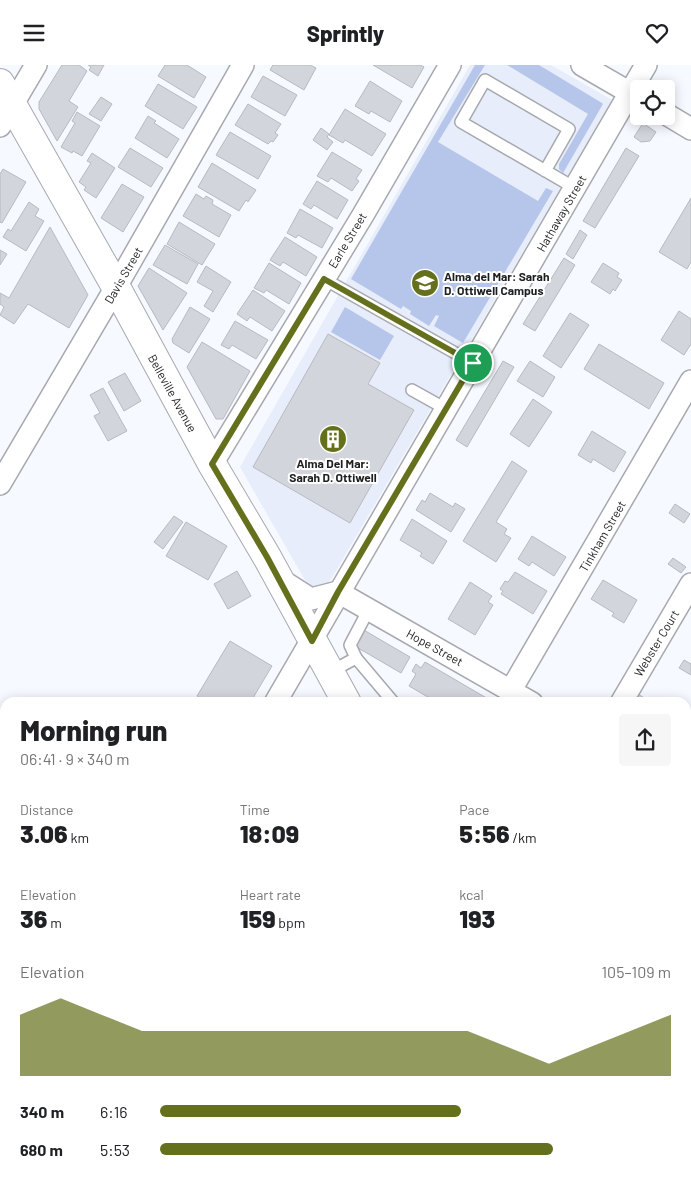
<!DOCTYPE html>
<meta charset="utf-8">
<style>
:root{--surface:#fff;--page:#f6f6f6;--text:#202124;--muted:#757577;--accent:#64701b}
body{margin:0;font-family:Barlow,sans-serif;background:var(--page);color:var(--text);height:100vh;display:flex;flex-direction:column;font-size:19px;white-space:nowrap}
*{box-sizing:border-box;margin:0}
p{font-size:16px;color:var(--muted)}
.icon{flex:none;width:28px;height:28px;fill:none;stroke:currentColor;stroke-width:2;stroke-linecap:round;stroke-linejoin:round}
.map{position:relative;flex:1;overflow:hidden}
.side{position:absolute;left:0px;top:632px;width:691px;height:481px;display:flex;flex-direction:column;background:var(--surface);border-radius:15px 15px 0 0;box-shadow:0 2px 12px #0003}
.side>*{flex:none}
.buttons{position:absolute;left:630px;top:15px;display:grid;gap:10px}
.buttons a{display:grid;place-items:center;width:45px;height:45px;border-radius:5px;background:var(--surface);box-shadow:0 2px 12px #0003;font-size:25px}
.pin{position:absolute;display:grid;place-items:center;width:42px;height:42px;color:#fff;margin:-21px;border:2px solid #fff;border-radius:50%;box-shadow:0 1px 5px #0007}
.round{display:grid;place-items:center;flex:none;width:52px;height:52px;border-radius:5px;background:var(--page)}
.headline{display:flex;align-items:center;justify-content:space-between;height:85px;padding:0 20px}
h1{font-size:28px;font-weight:800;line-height:38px}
.metrics{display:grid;grid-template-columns:repeat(3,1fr);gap:8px;height:85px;padding:5px 20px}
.metrics div{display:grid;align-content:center}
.metrics b{font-size:25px;font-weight:800}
.metrics small{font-size:14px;font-weight:400}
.metrics p{font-size:14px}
.chart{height:140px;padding:10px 20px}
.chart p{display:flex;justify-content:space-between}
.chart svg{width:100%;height:90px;margin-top:5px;fill:var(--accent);opacity:.7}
ul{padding:0 20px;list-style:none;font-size:16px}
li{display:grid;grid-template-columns:80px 60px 1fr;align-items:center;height:38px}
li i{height:12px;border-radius:6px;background:var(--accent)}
header{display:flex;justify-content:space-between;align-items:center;height:65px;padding:0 20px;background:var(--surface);font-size:22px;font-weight:800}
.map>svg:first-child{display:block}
</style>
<header><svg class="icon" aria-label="menu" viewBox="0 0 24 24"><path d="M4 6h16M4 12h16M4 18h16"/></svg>Sprintly<svg class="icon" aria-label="heart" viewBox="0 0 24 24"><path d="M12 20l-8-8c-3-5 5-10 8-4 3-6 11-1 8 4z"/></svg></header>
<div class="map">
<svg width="691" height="1113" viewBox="0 0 691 1113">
<rect width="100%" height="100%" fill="#f6f9ff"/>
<polygon fill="#e7edfa" points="470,0 551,0 612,35 330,516 321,523 310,524 240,402"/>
<g fill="#b6c5ea">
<polygon points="475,0 485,0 438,77 538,136 546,123 553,126 463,278 434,261 439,251 436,250 429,261 410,249 411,246 403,241 401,244 351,214"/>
<polygon points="507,0 539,0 602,38 603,39 563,108 559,104 559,99 588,49"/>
<polygon points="345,242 394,271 380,295 331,267"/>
</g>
<g fill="#d2d5db" stroke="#b8bac0">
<polygon points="62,0 79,0 87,6 69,36 78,42 57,76 39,44 39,37"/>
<polygon points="88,0 104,0 98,11 89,5 91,2"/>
<polygon points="165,0 187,0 206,12 194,33 158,11"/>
<polygon points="273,0 310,0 316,3 304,25 270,5"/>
<polygon points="373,0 420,0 424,2 412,23"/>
<polygon points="263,11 297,30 285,51 251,32"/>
<polygon points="370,16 402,36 390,57 371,46 369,49 355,41"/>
<polygon points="158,19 197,42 183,64 145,41"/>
<polygon points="101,32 112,39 101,56 89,49"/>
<polygon points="248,39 281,59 275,68 278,70 273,77 271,76 268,79 235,60"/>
<polygon points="345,44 386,69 372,91 345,75 343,78 329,70"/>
<polygon points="77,47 100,61 82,91 73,86 72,88 61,82 75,58 72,56"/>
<polygon points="148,51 156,56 154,58 179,74 167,93 135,73"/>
<polygon points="643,58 656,67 650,76 641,77 634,72"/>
<polygon points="321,63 329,69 327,72 333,77 327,85 313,75"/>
<polygon points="230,67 271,91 258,114 216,90"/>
<polygon points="130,83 163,103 151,122 118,102"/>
<polygon points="626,83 639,91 595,163 583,156"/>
<polygon points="332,87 362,105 356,114 359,116 352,126 331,113 328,117 317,111"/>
<polygon points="92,88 115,103 96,133 84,125 86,122 79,117 91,98 87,96"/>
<polygon points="212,98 256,125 248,137 246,135 239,146 198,122"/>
<polygon points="3,104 26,117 2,158 0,157 0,109"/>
<polygon points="317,116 348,135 337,154 314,140 311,144 303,139"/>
<polygon points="122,119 144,132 123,167 101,153"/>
<polygon points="196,129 204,134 206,131 213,135 212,139 231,150 219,172 183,151"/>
<polygon points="691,133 691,197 687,204 659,187"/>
<polygon points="29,137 39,144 35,151 44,156 26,186 3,172 8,164 11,166"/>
<polygon points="300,144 333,163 322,183 298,170 296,173 287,168"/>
<polygon points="179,157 215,179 202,200 167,179"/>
<polygon points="50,162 88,230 69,263 28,239 14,259 0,250 4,242 0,239 0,228 9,233"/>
<polygon points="580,165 587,170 573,194 566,189"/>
<polygon points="285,172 317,192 306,211 283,197 280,201 270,195"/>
<polygon points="165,180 198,199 187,219 153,200"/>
<polygon points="0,185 7,189 0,200"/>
<polygon points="564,193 575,200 535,266 523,259"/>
<polygon points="269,198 301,218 289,239 266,225 264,228 254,223"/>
<polygon points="603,198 619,208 617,212 622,215 615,226 613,224 610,229 591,217"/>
<polygon points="206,201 231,217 213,247 204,241 213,226 197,217"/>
<polygon points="149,203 187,228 163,265 138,221"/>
<polygon points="253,225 285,246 272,266 250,252 247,256 237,249"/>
<polygon points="190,242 210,254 189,288 173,278 172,274"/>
<polygon points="679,246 691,254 691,279 684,290 661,275"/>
<polygon points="570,248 589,260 561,303 543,291"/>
<polygon points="235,256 268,275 256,294 232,280 229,284 221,280"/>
<polygon points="328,269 380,298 368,319 414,345 350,458 253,402"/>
<polygon points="202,277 250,306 223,354 216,354 187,302"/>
<polygon points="599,279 664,318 649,344 584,304"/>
<polygon points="503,296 514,302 467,382 456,375"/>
<polygon points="530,296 555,312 543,332 517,316"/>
<polygon points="125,308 141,336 124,346 108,317"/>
<polygon points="103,323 127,366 108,376 94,351 100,348 90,330"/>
<polygon points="533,334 552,347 529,382 510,369"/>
<polygon points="592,366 626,387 614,407 593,394 591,398 578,390"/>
<polygon points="512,396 527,406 496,457 507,464 504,469 511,473 496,497 463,476"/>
<polygon points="430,428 453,442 455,438 465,444 451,467 416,445 422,435 425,437"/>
<polygon points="675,439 690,449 684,458 669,448"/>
<polygon points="174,451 183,457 163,484 154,477"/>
<polygon points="412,454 447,476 433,499 420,491 422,488 400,475"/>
<polygon points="186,457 227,481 208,515 166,491"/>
<polygon points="532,471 566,492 554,511 532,497 529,501 518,494"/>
<polygon points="673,493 686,502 681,508 668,499"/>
<polygon points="237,506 251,531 228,544 214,519"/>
<polygon points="515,507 547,526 533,549 501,529 503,526 500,524 505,516 508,517"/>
<polygon points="603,515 637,535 624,558 612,551 614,548 591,534"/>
<polygon points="470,517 492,531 488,537 493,540 475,570 448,554"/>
<polygon points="362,564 410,592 401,608 353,580"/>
<polygon points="230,576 272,601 250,638 200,638 202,634 197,631"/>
<polygon points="684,595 691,599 691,610 679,603"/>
<polygon points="425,597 495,638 438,638 409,621 416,609 412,606 416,599 421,603"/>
<polygon points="638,629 652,638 633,638"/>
<polygon points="686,657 691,660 691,672 686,680"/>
<polygon points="691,832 691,845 686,841 686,835"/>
<polygon points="5,1016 5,1036 0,1033 0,1023"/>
<polygon points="99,1109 280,1109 286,1113 105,1113"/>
<polygon points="642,1109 677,1109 683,1113 645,1113"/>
</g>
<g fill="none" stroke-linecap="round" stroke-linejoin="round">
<g stroke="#a7a9af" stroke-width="14">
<g id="lane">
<polyline points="545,106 569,64 485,15 461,57 575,123"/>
<polyline points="324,214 473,298"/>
<polyline points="412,325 446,344"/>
<polyline points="356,593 350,580 369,544"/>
<polyline points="330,607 356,593 394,638"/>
<polyline points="0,1089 5,1099"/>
<polyline points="12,1109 15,1113"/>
<polyline points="47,1109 53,1113"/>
</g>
</g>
<g stroke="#a7a9af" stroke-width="24">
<g id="street">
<polyline points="582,0 639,33"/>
<polyline points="666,49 691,64"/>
<polyline points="0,61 36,0"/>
<polyline points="212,399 363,150 450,0"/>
<polyline points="0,419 116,222 243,0"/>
<polyline points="278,513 311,534 338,527 532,638"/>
<polyline points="511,625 691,316"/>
<polyline points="275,638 646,0"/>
<polyline points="621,638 691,519"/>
<polyline points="686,741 691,745"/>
<polyline points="0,978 5,970"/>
<polyline points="683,1109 688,1113"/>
</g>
</g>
<g stroke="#a7a9af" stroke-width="30">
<g id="secondary">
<polyline points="0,18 116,222 212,399 267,492 347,638"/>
<polyline points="686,791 691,783"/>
<polyline points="0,864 5,868"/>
<polyline points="320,1109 326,1113"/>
<polyline points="613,1109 616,1113"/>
</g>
</g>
<use href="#lane" stroke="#fff" stroke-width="11"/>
<use href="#street" stroke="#fff" stroke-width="21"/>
<use href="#secondary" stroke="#fff" stroke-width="28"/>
</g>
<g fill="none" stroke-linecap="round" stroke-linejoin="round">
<g stroke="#fff" stroke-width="10">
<polygon id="route" points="324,214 473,298 338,527 312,576 267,492 212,399"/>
</g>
<use href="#route" stroke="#64701b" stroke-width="6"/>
</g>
<defs>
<g id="school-disc" transform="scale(1.4375)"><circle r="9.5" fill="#64701b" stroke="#fff"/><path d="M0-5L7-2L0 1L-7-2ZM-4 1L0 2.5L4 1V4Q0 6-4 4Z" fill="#fff"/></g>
<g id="building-disc" transform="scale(1.4375)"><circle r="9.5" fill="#64701b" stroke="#fff"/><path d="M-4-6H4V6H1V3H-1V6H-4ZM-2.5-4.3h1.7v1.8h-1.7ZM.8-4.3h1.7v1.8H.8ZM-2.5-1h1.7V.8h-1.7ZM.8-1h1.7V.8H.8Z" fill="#fff"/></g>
</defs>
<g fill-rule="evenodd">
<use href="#school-disc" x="425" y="218"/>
<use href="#building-disc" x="333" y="374"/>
</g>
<g text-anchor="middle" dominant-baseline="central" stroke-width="4" stroke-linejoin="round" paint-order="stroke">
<g font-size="12" fill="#1d1e20" stroke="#fff">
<text transform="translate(561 148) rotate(-60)">Hathaway Street</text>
<text transform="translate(347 175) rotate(-59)">Earle Street</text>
<text transform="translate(123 210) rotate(-60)">Davis Street</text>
<text transform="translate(173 328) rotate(61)">Belleville Avenue</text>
<text transform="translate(602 471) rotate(-60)">Tinkham Street</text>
<text transform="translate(656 578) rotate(-59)">Webster Court</text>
<text transform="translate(435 582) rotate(29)">Hope Street</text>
</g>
<g font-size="12" font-weight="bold" fill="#1d1e20" stroke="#fff" text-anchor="start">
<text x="444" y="211">Alma del Mar: Sarah<tspan x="444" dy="14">D. Ottiwell Campus</tspan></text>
<text x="333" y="398" text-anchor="middle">Alma Del Mar:<tspan x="333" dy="14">Sarah D. Ottiwell</tspan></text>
</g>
</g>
</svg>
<div class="buttons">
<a><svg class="icon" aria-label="locate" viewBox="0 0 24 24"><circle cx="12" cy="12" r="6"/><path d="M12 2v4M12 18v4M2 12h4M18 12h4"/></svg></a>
</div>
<div class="pin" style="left:473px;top:298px;background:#1e9e55"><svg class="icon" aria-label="arrive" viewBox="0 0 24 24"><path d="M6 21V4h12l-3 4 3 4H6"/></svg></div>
<section class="side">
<div class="headline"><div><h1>Morning run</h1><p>06:41 · 9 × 340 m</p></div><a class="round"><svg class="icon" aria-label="share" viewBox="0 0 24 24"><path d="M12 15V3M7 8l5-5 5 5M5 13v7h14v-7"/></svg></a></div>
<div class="metrics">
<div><p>Distance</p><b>3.06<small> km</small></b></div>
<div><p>Time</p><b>18:09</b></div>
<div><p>Pace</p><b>5:56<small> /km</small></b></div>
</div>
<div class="metrics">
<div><p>Elevation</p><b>36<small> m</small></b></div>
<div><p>Heart rate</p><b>159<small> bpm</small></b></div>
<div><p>kcal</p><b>193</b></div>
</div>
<div class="chart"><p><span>Elevation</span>105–109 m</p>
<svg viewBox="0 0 160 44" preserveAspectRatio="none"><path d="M0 44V14L10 6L20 14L30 22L40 22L50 22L60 22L70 22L80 22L90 22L100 22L110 22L120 30L130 38L140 30L150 22L160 14V44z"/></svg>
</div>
<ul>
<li><b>340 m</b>6:16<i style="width:59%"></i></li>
<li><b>680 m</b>5:53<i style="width:77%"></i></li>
</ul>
</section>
</div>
